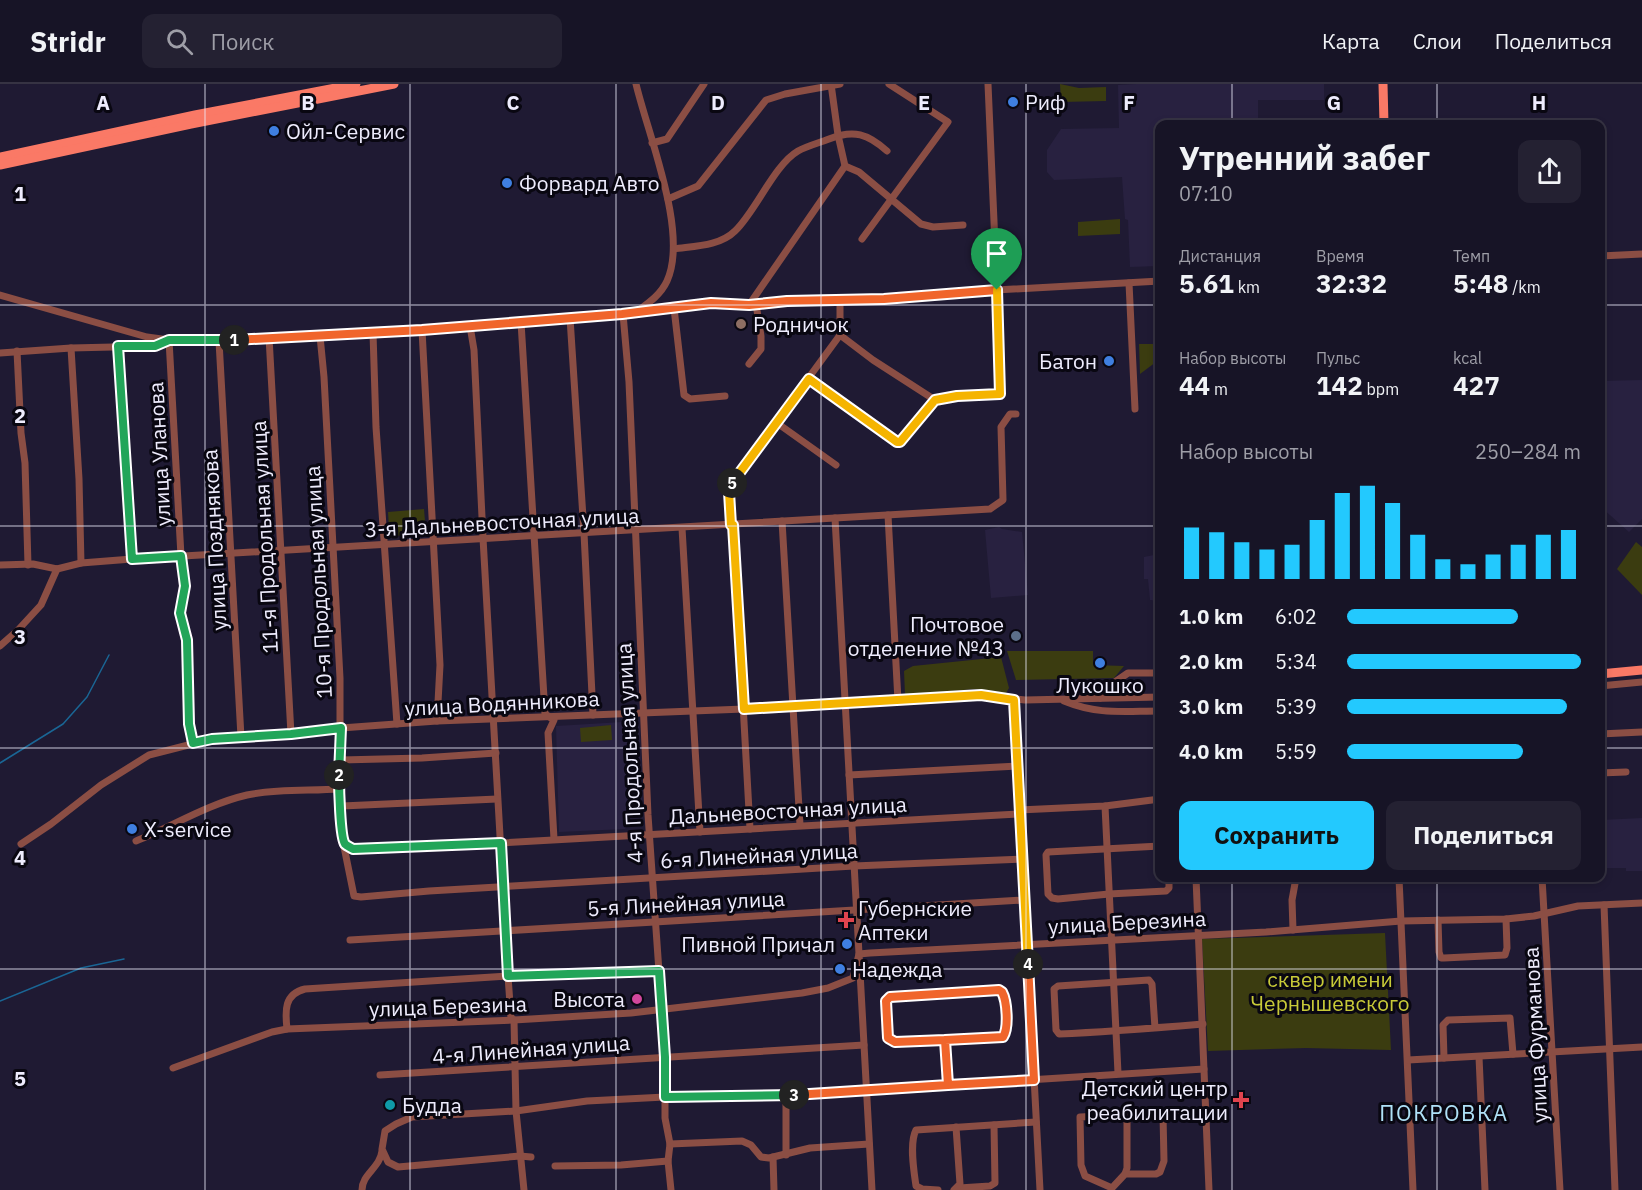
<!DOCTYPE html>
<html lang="ru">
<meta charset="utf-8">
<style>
:root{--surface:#171426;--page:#242132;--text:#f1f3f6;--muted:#9e9ea7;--line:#363343;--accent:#23c9fe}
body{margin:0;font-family:"IBM Plex Sans",sans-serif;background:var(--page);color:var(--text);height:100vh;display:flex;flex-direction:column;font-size:22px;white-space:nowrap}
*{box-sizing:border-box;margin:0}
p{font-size:20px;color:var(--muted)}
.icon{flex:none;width:33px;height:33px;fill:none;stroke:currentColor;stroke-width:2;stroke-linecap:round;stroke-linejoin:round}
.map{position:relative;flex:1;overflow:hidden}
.sheet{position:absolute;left:1155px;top:36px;width:450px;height:762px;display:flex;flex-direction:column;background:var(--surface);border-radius:12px;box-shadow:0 3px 9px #0003,0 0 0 2px var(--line)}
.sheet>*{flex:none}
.pin{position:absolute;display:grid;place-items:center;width:51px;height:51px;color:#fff;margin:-62px -26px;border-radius:50% 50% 50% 0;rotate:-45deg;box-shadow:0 0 6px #0007}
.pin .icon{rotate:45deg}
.km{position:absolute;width:30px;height:30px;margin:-15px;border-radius:50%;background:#222;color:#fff;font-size:16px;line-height:30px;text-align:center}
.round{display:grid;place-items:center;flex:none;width:63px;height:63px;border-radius:12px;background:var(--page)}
.overview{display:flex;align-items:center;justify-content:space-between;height:102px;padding:0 24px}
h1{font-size:33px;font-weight:800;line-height:45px}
.stats{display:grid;grid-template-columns:repeat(3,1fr);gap:9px;height:102px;padding:6px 24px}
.stats div{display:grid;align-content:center}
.stats b{font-size:26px;font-weight:800}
.stats small{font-size:16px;font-weight:400}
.stats p{font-size:16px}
.chart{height:168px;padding:12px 24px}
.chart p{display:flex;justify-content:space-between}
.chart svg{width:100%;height:108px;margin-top:6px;stroke:var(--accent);stroke-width:6}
.primary-button{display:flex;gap:12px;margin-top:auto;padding:12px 24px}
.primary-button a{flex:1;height:69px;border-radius:12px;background:var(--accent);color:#111;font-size:24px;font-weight:800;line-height:69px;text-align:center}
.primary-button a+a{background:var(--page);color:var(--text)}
ul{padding:0 24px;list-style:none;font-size:20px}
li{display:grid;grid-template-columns:96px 72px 1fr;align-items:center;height:45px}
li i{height:15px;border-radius:8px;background:var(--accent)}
header{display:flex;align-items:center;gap:36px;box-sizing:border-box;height:84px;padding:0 30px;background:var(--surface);border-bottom:2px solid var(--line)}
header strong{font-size:28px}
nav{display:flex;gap:33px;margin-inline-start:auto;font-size:21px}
.search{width:420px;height:54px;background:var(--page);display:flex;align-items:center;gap:15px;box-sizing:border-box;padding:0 21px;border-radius:12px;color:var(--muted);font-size:22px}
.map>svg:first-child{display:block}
</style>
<header>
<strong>Stridr</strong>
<div class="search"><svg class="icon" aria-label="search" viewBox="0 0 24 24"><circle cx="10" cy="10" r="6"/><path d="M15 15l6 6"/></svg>Поиск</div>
<nav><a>Карта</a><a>Слои</a><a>Поделиться</a></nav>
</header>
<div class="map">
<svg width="1642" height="1106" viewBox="0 0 1642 1106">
<rect width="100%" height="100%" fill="#1f1a33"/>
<g fill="#282140">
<polygon points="1136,0 1324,0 1324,16 1258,16 1258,40 1160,40 1159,134 1153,135 1159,135 1159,182 1130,183 1128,136 1125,135 1122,93 1054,96 1047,88 1047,66 1061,45 1119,44 1118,1"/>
<polygon points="1642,296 1642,435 1629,448 1601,423 1601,297"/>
<polygon points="999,443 1002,445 1022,448 1028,511 991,514 985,446"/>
<polygon points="1159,470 1159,517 1150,516 1148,495 1144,495 1144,473"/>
<polygon points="639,637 642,717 625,745 559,748 556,642"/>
<polygon points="1642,734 1642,787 1626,787 1626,784 1601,784 1601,736"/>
</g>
<g fill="#3b3c10">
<polygon points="1060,0 1079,4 1106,3 1106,17 1061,18"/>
<polygon points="1120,135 1120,150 1078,152 1078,138"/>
<polygon points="1139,260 1153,260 1156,278 1140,290"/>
<polygon points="424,425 426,450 394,452 389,444 388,428"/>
<polygon points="1636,458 1642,463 1642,511 1617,485"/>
<polygon points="1007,567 1093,567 1093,581 1124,582 1114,594 1016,596"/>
<polygon points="1001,573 1009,604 1006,609 975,605 905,611 904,587 913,582"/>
<polygon points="611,641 612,656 581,658 580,644"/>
<polygon points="1385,849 1391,966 1306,964 1208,967 1202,855"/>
</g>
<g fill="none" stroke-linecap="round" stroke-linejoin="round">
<g stroke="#1a6695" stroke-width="1.5">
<polyline points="0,679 63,640 87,613 109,571"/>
<polyline points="0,917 81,884 124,875"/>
</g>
<g stroke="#8b4e44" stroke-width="7">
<path d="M636,0C648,51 689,149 667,197C661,210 650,218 639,226"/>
<polyline points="652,59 667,55 704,0"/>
<polyline points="845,82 859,88 921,140 933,143 963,141"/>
<polyline points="668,115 698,102 766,16 785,10 840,0"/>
<polyline points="862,155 948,38 889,0"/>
<path d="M674,165C695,162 720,162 735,147C756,127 774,81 798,67C807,62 819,59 829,55C854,45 868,50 887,67"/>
<polyline points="1600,172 1642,170"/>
<polyline points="1129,199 1135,325"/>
<polyline points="0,211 147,253 169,256 219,257 320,252 623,230 711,219 749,221 787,217 884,215 942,209 1160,197"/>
<polyline points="749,221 845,82 838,51 831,0"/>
<polyline points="674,224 684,311 690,315 725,312"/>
<polyline points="623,230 629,298 648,731 665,973 665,1034 670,1060 668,1077 671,1106"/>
<polyline points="570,234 584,449 593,631"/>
<polyline points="521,238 545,630 554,636 548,649 554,755"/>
<polyline points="470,242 474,266 483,454 508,892 511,934 514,936 516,1027 524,1106"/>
<polyline points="422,246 440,581 437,637"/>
<polyline points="373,249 376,343 397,640"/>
<polyline points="840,251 873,276 935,316 957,313 1000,310 997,206 988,0"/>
<polyline points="320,252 324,293 340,594 340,743 354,812 361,813 429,807 854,782 1022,775"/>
<polyline points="269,253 291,650"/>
<polyline points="169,256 181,472 185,502 180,529 187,556 189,640 193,659"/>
<polyline points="219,257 241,653"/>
<polyline points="118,262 132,475"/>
<polyline points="71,264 79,395 81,479"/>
<polyline points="17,267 21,349 25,379 28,481"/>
<polyline points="0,269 71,264 155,262 169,256"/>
<polyline points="749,280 761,265 761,252 756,220"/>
<polyline points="809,295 896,358 900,358 935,316"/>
<polyline points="777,339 836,381"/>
<polyline points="888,431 898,617"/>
<polyline points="835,434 872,1106"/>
<polyline points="782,437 800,741"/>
<polyline points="731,441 730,401 840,251 840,215"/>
<polyline points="733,441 750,745"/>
<polyline points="682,444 700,748"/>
<polyline points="0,481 33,480 57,485 81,479 132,475 990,425 1003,416 1001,343 1010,330 1016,330"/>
<polyline points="0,562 18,546 41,521 57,485"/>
<polyline points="1600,602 1642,598"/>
<polyline points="1100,614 1115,598 1128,589 1160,589"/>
<polyline points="1014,616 1040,1106"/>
<path d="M1064,617C1098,631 1123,627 1160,627"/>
<polyline points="1600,650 1642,648"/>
<polyline points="341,676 422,674 496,669"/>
<polyline points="1600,689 1626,688"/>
<polyline points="849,691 1018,682"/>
<polyline points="342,722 497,715"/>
<polyline points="1105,722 1118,989"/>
<polyline points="1019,726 1105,722 1160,715"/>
<path d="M136,757C173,742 208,720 247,711C275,705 310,707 339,705"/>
<polyline points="21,760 51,740 101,701 149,671 212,655 291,650 341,644 437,637 744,625 981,611 1025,616 1160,613"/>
<polyline points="345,760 357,767 1019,730"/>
<polyline points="1160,762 1048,768 1046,771 1048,810 1052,814 1058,815 1109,810 1166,807 1169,804 1169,794"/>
<polyline points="1196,794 1209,1106"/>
<polyline points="1399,794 1413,1106"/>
<polyline points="1542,794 1560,1106"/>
<polyline points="1604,821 1615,1106"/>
<polyline points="1438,836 1439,868 1441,874 1444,874 1505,871 1507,864 1506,835"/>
<polyline points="1293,846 1292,816 1296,794"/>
<polyline points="350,856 1024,816"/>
<path d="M999,906L1002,908C1007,917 1009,944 1003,953L895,958L888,954L887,917L890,913Z"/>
<path d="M1155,944L1152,900L1149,896L1058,902L1054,905L1056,946L1059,950C1107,948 1155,944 1203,940"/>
<path d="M287,945C285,927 284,910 305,905L508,892L659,887"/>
<polyline points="946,956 948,1001"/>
<polyline points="1479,973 1485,1106"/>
<polyline points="1444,974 1443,941 1448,936 1510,934 1513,970"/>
<polyline points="1408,976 1642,963"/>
<polyline points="173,984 272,948 287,945 514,936 631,929 802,909 828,904 853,894 859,870 870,869 1266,848 1401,837 1506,835 1534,832 1578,822 1642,819"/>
<polyline points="380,991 864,961"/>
<polyline points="1163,1031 1164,1077 1160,1088 1156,1090 1125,1090 1112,1104 1085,1092 1081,1081 1080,1033 1205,1027"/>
<polyline points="670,1060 742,1057 751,1061 761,1073 769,1074 810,1064 869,1060"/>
<polyline points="786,1071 786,1011"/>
<polyline points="531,1073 520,1072 398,1083 388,1078 382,1065 385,1047 396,1040 412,1033 516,1027 587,1017 665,1013 786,1011 1204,985"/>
<polyline points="773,1073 774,1106"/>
<polyline points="555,1082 621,1081 668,1077"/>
<polyline points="1125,1090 1127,1084 1127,1032"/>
<polyline points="959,1104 990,1102 995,1099 994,1041"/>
<path d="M362,1106C362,1090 380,1084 382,1067"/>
<path d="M938,1106L922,1105L916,1102C914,1088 909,1059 916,1046L1036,1038"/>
<polyline points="954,1106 960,1100 956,1043"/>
</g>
<g stroke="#fa7966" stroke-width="9">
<polyline points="1383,0 1384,40"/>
<polyline points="0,73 195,31 356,0"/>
<polyline points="0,81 191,40 394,0"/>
<polyline points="1600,590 1642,586"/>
</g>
</g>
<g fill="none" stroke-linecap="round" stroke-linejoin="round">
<g stroke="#fff" stroke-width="12">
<polyline id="split-1" points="234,256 422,246 622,230 711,219 749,221 787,217 884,215 997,206"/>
</g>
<g stroke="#fff" stroke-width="12">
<polyline id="split-2" points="234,256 169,256 155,262 118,262 132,475 181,472 185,502 180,529 187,556 189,640 193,659 212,655 291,650 341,644 339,691"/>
</g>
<g stroke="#fff" stroke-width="12">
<path id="split-3" d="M339,691C339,703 340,753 345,760C347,762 350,763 353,765L501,759L508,892L659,887L665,973V1013L794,1011"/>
</g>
<g stroke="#fff" stroke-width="12">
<path id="split-4" d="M794,1011L948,1001L945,956L895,958L888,954L886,917L890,913L999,906L1002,908C1007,917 1009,944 1003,953L945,956L948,1001L1034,996L1028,880"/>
</g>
<g stroke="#fff" stroke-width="12">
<polyline id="split-5" points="732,399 729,408 731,441 733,441 744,625 981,611 1014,616 1028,880"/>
</g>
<g stroke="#fff" stroke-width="12">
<polyline id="split-6" points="732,399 809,295 897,358 900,358 935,316 957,312 1000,310 997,206"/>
</g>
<use href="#split-1" stroke="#f0652b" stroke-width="8"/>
<use href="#split-2" stroke="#22a559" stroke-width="8"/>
<use href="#split-3" stroke="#22a559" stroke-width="8"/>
<use href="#split-4" stroke="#f0652b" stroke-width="8"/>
<use href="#split-5" stroke="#f5b400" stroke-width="8"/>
<use href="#split-6" stroke="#f5b400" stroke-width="8"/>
</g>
<path fill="none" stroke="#eeecfd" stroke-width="1.5" stroke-opacity="0.55" d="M205,0V1106M410,0V1106M616,0V1106M821,0V1106M1026,0V1106M1232,0V40M1437,0V40M0,221H1160M1600,221H1642M0,442H1160M1600,442H1642M0,664H1160M1600,664H1642M1232,794V1106M1437,794V1106M0,885H1642"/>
<g fill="#3f7fe0" stroke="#090711" stroke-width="2">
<circle cx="1013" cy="18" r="6"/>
<circle cx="274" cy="47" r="6"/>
<circle cx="507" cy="99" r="6"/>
<circle cx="1109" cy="277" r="6"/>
<circle cx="1100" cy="579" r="6"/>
<circle cx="132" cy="745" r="6"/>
<circle cx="847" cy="860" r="6"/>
<circle cx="840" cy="885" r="6"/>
</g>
<circle fill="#8d6e63" stroke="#090711" stroke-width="2" cx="741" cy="240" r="6"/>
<circle fill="#5c6f8a" stroke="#090711" stroke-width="2" cx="1016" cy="552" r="6"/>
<g fill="#e0444e" stroke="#090711" stroke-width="2">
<path d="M843 827h6v6h6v6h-6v6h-6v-6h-6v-6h6z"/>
<path d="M1238 1007h6v6h6v6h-6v6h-6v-6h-6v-6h6z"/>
</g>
<circle fill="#d1479c" stroke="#090711" stroke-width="2" cx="637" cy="915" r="6"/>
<circle fill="#0f9aa8" stroke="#090711" stroke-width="2" cx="390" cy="1021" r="6"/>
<g text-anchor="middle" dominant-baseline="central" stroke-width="6" stroke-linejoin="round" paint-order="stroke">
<g font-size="21" fill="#eeecfd" stroke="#090711" text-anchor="start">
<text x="1025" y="18">Риф</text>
<text x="286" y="47">Ойл-Сервис</text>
<text x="519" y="99">Форвард Авто</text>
<text x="753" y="240">Родничок</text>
<text x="1097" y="277" text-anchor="end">Батон</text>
<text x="1004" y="540" text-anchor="end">Почтовое<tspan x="1004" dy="24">отделение №43</tspan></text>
<text x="1100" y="601" text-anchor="middle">Лукошко</text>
<text x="144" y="745">X-service</text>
<text x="858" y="824">Губернские<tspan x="858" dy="24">Аптеки</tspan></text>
<text x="835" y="860" text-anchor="end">Пивной Причал</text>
<text x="852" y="885">Надежда</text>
<text x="625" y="915" text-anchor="end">Высота</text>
<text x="1228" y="1004" text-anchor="end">Детский центр<tspan x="1228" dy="24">реабилитации</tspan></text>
<text x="402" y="1021">Будда</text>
</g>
<g font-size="21" fill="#eeecfd" stroke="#090711">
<text transform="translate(159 370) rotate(-93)">улица Уланова</text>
<text transform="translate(502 438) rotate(-3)">3-я Дальневосточная улица</text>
<text transform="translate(264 453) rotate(-93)">11-я Продольная улица</text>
<text transform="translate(214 456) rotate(-93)">улица Позднякова</text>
<text transform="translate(318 498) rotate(-93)">10-я Продольная улица</text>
<text transform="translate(502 619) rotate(-3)">улица Водянникова</text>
<text transform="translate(629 669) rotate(-93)">4-я Продольная улица</text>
<text transform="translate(788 726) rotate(-3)">Дальневосточная улица</text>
<text transform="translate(759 771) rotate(-3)">6-я Линейная улица</text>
<text transform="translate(686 819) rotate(-3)">5-я Линейная улица</text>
<text transform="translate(1127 838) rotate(-3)">улица Березина</text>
<text transform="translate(448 922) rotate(-2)">улица Березина</text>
<text transform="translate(1535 951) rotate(-93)">улица Фурманова</text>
<text transform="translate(531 965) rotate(-4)">4-я Линейная улица</text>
</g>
<g font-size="21" fill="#c8ca38" stroke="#090711">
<text x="1330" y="895">сквер имени<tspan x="1330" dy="24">Чернышевского</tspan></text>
</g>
<g font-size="22" letter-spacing="1.5" fill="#afe1f7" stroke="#090711">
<text x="1444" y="1028">ПОКРОВКА</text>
</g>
</g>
<g font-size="20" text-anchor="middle" font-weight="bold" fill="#eeecfd" stroke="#090711" stroke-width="6" stroke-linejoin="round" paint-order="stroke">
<text x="103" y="26">A</text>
<text x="308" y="26">B</text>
<text x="513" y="26">C</text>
<text x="718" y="26">D</text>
<text x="924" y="26">E</text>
<text x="1129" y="26">F</text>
<text x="1334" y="26">G</text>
<text x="1539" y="26">H</text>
<text x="20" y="117">1</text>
<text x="20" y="339">2</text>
<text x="20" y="560">3</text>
<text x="20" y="781">4</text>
<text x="20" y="1002">5</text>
</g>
</svg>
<div class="pin" style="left:997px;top:206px;background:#1e9e55"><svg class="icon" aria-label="arrive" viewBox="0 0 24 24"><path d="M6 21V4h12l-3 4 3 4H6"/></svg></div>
<b class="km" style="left:234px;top:256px">1</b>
<b class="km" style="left:339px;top:691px">2</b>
<b class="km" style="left:794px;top:1011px">3</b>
<b class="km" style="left:1028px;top:880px">4</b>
<b class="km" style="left:732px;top:399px">5</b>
<section class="sheet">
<div class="overview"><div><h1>Утренний забег</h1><p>07:10</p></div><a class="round"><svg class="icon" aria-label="share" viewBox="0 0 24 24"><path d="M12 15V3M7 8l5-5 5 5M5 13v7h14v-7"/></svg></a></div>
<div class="stats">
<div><p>Дистанция</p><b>5.61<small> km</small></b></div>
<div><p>Время</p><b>32:32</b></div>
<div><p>Темп</p><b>5:48<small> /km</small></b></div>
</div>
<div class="stats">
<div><p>Набор высоты</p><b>44<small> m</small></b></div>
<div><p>Пульс</p><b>142<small> bpm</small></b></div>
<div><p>kcal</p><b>427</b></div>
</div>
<div class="chart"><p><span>Набор высоты</span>250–284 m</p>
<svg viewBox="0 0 160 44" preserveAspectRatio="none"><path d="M5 44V23M15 44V25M25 44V29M35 44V32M45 44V30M55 44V20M65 44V9M75 44V6M85 44V13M95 44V26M105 44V36M115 44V38M125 44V34M135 44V30M145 44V26M155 44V24"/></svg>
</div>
<ul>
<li><b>1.0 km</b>6:02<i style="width:73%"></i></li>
<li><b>2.0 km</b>5:34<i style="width:100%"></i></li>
<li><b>3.0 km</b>5:39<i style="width:94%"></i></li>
<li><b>4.0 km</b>5:59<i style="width:75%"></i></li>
</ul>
<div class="primary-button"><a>Сохранить</a><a>Поделиться</a></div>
</section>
</div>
